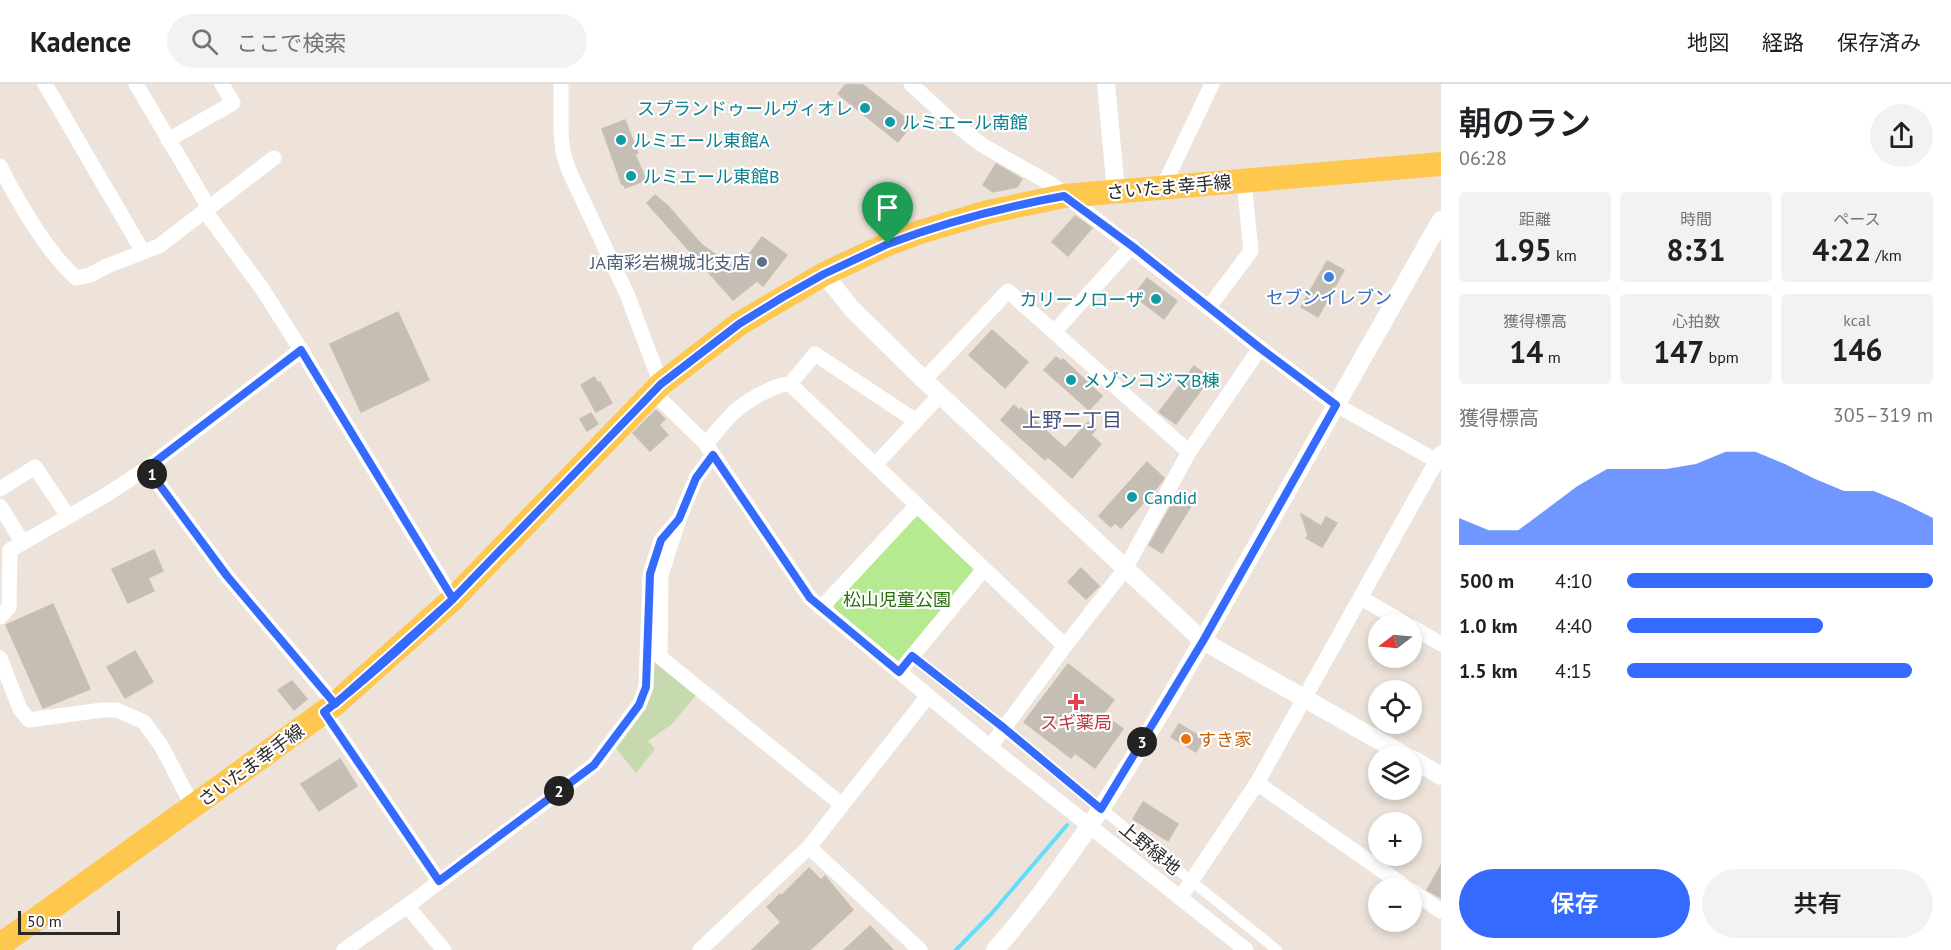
<!DOCTYPE html>
<html lang="ja">
<meta charset="utf-8">
<style>
:root{--surface:#fff;--page:#f2f2f2;--text:#202124;--muted:#757577;--line:#e0e0e0;--accent:#356aff}
body{margin:0;font-family:"PT Sans","Noto Sans JP",sans-serif;background:var(--page);color:var(--text);height:100vh;display:flex;flex-direction:column;font-size:22px;white-space:nowrap}
*{box-sizing:border-box;margin:0}
p{font-size:20px;color:var(--muted)}
.icon{flex:none;width:33px;height:33px;fill:none;stroke:currentColor;stroke-width:2;stroke-linecap:round;stroke-linejoin:round}
.map{position:relative;flex:1;overflow:hidden}
.side{display:flex;flex-direction:column;background:var(--surface);width:510px}
.side>*{flex:none}
.needle{width:39px;rotate:254deg}
.fabs{position:absolute;left:1368px;top:530px;display:grid;gap:12px}
.fabs a{display:grid;place-items:center;width:54px;height:54px;border-radius:50%;background:var(--surface);box-shadow:0 3px 9px #0003;font-size:30px}
.scale{position:absolute;left:18px;bottom:15px;width:102px;box-sizing:border-box;padding-left:6px;border:3px solid #292929;border-top:0;font-size:16px;line-height:21px;white-space:nowrap;color:#292929;-webkit-text-stroke:4px #fff;paint-order:stroke}
.pin{position:absolute;display:grid;place-items:center;width:51px;height:51px;color:#fff;margin:-62px -26px;border-radius:50% 50% 50% 0;rotate:-45deg;box-shadow:0 0 6px #0007}
.pin .icon{rotate:45deg}
.km{position:absolute;width:30px;height:30px;margin:-15px;border-radius:50%;background:#222;color:#fff;font-size:16px;line-height:30px;text-align:center}
.round{display:grid;place-items:center;flex:none;width:63px;height:63px;border-radius:32px;background:var(--page)}
.overview{display:flex;align-items:center;justify-content:space-between;height:102px;padding:0 18px}
h1{font-size:33px;font-weight:600;line-height:45px}
.metrics{display:grid;grid-template-columns:repeat(3,1fr);gap:9px;height:102px;padding:6px 18px}
.metrics div{display:grid;align-content:center;border-radius:6px;background:var(--page);text-align:center}
.metrics b{font-size:30px;font-weight:600}
.metrics small{font-size:16px;font-weight:400}
.metrics p{font-size:16px}
.chart{height:168px;padding:12px 18px}
.chart p{display:flex;justify-content:space-between}
.chart svg{width:100%;height:108px;margin-top:6px;fill:var(--accent);opacity:.7}
.action{display:flex;gap:12px;margin-top:auto;padding:12px 18px}
.action a{flex:1;height:69px;border-radius:36px;background:var(--accent);color:#fff;font-size:24px;font-weight:600;line-height:69px;text-align:center}
.action a+a{background:var(--page);color:var(--text)}
ul{padding:0 18px;list-style:none;font-size:20px}
li{display:grid;grid-template-columns:96px 72px 1fr;align-items:center;height:45px}
li i{height:15px;border-radius:8px;background:var(--accent)}
header{display:flex;align-items:center;gap:36px;box-sizing:border-box;height:84px;padding:0 30px;background:var(--surface);border-bottom:2px solid var(--line)}
header strong{font-size:28px}
nav{display:flex;gap:33px;margin-inline-start:auto;font-size:21px}
.search{width:420px;height:54px;background:var(--page);display:flex;align-items:center;gap:15px;box-sizing:border-box;padding:0 21px;border-radius:33px;color:var(--muted);font-size:22px}
main{display:flex;flex:1;min-height:0}
.map>svg:first-child{display:block}
</style>
<header>
<strong>Kadence</strong>
<div class="search"><svg class="icon" aria-label="search" viewBox="0 0 24 24"><circle cx="10" cy="10" r="6"/><path d="M15 15l6 6"/></svg>ここで検索</div>
<nav><a>地図</a><a>経路</a><a>保存済み</a></nav>
</header>
<main>
<div class="map">
<svg width="1441" height="866" viewBox="0 0 1441 866">
<rect width="100%" height="100%" fill="#ede3da"/>
<polygon fill="#b5ea90" points="919,433 972,480 974,488 904,574 898,578 836,529 834,520 912,434"/>
<polygon fill="#c7d9af" points="655,573 696,611 672,640 648,657 655,665 636,689 615,663 640,631 652,608"/>
<g fill="none" stroke-linecap="round" stroke-linejoin="round">
<polyline stroke="#62ddfa" stroke-width="4" points="956,866 992,829 1067,741"/>
</g>
<g fill="#c4beb5" stroke="#c9bfb3" stroke-width="1.5">
<polygon points="846,0 862,0 908,36 912,40 898,58 838,10"/>
<polygon points="625,36 638,69 635,70 646,96 625,104 624,100 622,101 602,45"/>
<polygon points="996,80 1022,95 1017,103 993,108 983,101"/>
<polygon points="655,111 668,122 701,160 737,186 762,153 787,171 763,202 757,197 733,216 647,119"/>
<polygon points="1075,132 1092,144 1068,172 1052,158"/>
<polygon points="1327,177 1344,186 1318,233 1301,223"/>
<polygon points="1147,194 1177,217 1164,235 1134,212"/>
<polygon points="398,228 429,296 361,328 330,260"/>
<polygon points="992,246 1028,278 1005,304 969,271"/>
<polygon points="1056,273 1061,277 1063,275 1102,312 1089,326 1044,286"/>
<polygon points="1194,282 1210,294 1176,340 1159,328"/>
<polygon points="594,293 598,299 600,298 612,319 596,328 581,301"/>
<polygon points="1014,321 1019,326 1021,324 1065,364 1088,338 1096,345 1091,351 1101,360 1072,394 1048,373 1045,376 1001,336"/>
<polygon points="656,326 665,335 659,341 668,351 650,367 633,349"/>
<polygon points="591,329 598,340 587,347 580,335"/>
<polygon points="1147,378 1164,394 1160,400 1121,444 1115,439 1111,443 1099,432"/>
<polygon points="1176,413 1191,422 1162,469 1149,461"/>
<polygon points="1301,430 1321,442 1326,433 1337,439 1322,463 1306,454 1308,451"/>
<polygon points="154,466 163,487 148,494 154,507 128,519 112,485"/>
<polygon points="1081,484 1099,502 1086,515 1068,498"/>
<polygon points="53,520 90,605 43,624 6,541"/>
<polygon points="135,567 153,598 125,614 107,583"/>
<polygon points="1068,580 1114,616 1103,630 1123,645 1095,684 1075,669 1071,674 1024,638"/>
<polygon points="292,597 307,615 294,626 278,606"/>
<polygon points="1179,640 1204,655 1196,668 1171,653"/>
<polygon points="340,675 357,702 319,727 301,700"/>
<polygon points="1143,718 1178,740 1168,757 1133,735"/>
<polygon points="1441,781 1441,814 1427,806"/>
<polygon points="809,784 821,796 825,792 853,826 810,866 752,866 781,838 767,823 780,810 781,812"/>
<polygon points="870,842 893,866 844,866"/>
</g>
<g fill="none" stroke-linecap="round" stroke-linejoin="round">
<polyline stroke="#fff" stroke-width="10" points="912,572 1277,866"/>
<g stroke="#fff" stroke-width="15">
<polyline points="45,0 143,168"/>
<polyline points="136,0 209,124"/>
<polyline points="561,0 561,50 563,68 569,87 627,210 661,300"/>
<polyline points="911,0 950,36 982,61 1051,100 1260,264 1336,321 1441,379"/>
<polyline points="168,56 233,19 222,0"/>
<path d="M0,82C18,118 47,168 76,194L90,191L107,182L159,162L274,74"/>
<polyline points="1163,103 1212,0"/>
<polyline points="205,127 263,206 301,266 453,515"/>
<polyline points="1209,223 1251,167 1244,97"/>
<polyline points="1055,247 1132,162"/>
<polyline points="924,296 1008,207 1189,368"/>
<polyline points="790,300 815,270 916,337"/>
<polyline points="653,308 706,360 810,514 990,663 1246,866"/>
<path d="M706,360C727,335 736,321 767,307C775,303 781,300 790,300L1065,562"/>
<polyline points="713,371 696,394 679,435 661,491 660,573 841,720"/>
<polyline points="875,381 940,311"/>
<polyline points="147,384 227,492 335,620"/>
<polyline points="0,405 35,383 68,432"/>
<polyline points="0,422 23,459"/>
<polyline points="1361,514 1406,540"/>
<polyline points="821,524 917,421"/>
<polyline points="0,533 9,523 10,466 106,411 147,384 301,266"/>
<polyline points="1412,543 1441,560"/>
<polyline points="0,574 20,625 29,636 102,626 117,626 144,638 162,663 193,723"/>
<polyline points="899,588 984,485"/>
<polyline points="324,628 439,797"/>
<polyline points="990,663 1065,562 1125,485 1189,368 1260,264"/>
<polyline points="1257,699 1407,804"/>
<polyline points="809,763 920,866"/>
<polyline points="1412,807 1441,827"/>
<polyline points="1180,814 1257,699 1441,369"/>
<polyline points="407,822 444,866"/>
<polyline points="344,866 407,822 594,681 639,621 646,603 650,490 661,456 679,435"/>
<polyline points="700,866 809,763 928,612"/>
</g>
<g stroke="#fff" stroke-width="18">
<polyline points="1106,0 1116,107"/>
<polyline points="824,190 852,225 924,296 1203,557 1406,672"/>
<polyline points="1412,675 1441,692"/>
<path d="M995,866C1093,753 1169,617 1242,487C1308,370 1374,253 1441,136"/>
</g>
<polyline stroke="#fec84e" stroke-width="24" points="0,861 335,620 453,515 661,300 739,240 824,190 888,160 920,148 988,128 1064,112 1441,80"/>
</g>
<g fill="none" stroke-linecap="round" stroke-linejoin="round">
<g stroke="#fff" stroke-width="12">
<path id="route" d="M888,160L824,190L783,213L739,240L661,300L453,515L335,620L227,492L147,384L301,266L453,515C412,554 370,593 324,628L439,797L594,681L639,621L646,603L650,490L661,456L679,435L696,394L713,371L810,514L899,588L912,572L1004,644L1101,725L1203,557L1336,321L1260,264L1132,162L1064,112C1004,123 945,138 888,160"/>
</g>
<use href="#route" stroke="#356aff" stroke-width="8"/>
</g>
<g fill="#0f9aa8" stroke="#fff" stroke-width="2">
<circle cx="865" cy="24" r="6"/>
<circle cx="890" cy="38" r="6"/>
<circle cx="621" cy="56" r="6"/>
<circle cx="631" cy="92" r="6"/>
<circle cx="1156" cy="215" r="6"/>
<circle cx="1071" cy="296" r="6"/>
<circle cx="1132" cy="413" r="6"/>
</g>
<circle fill="#5c6f8a" stroke="#fff" stroke-width="2" cx="762" cy="178" r="6"/>
<circle fill="#3f7fe0" stroke="#fff" stroke-width="2" cx="1329" cy="193" r="6"/>
<path fill="#e0444e" stroke="#fff" stroke-width="2" d="M1073 609h6v6h6v6h-6v6h-6v-6h-6v-6h6z"/>
<circle fill="#e8710a" stroke="#fff" stroke-width="2" cx="1186" cy="655" r="6"/>
<g text-anchor="middle" dominant-baseline="central" stroke-width="4.5" stroke-linejoin="round" paint-order="stroke">
<g font-size="18" fill="#0d838f" stroke="#fff" text-anchor="start">
<text x="853" y="24" text-anchor="end">スプランドゥールヴィオレ</text>
<text x="902" y="38">ルミエール南館</text>
<text x="633" y="56">ルミエール東館A</text>
<text x="643" y="92">ルミエール東館B</text>
<text x="1144" y="215" text-anchor="end">カリーノローザ</text>
<text x="1083" y="296">メゾンコジマB棟</text>
<text x="1144" y="413">Candid</text>
</g>
<g font-size="18" fill="#292929" stroke="#fff">
<text transform="translate(1169 103) rotate(-5)">さいたま幸手線</text>
<text transform="translate(251 681) rotate(-36)">さいたま幸手線</text>
<text transform="translate(1150 764) rotate(39)">上野緑地</text>
</g>
<g font-size="18" fill="#4e5e75" stroke="#fff" text-anchor="end">
<text x="750" y="178">JA南彩岩槻城北支店</text>
</g>
<g font-size="18" fill="#366cbe" stroke="#fff">
<text x="1329" y="213">セブンイレブン</text>
</g>
<g font-size="18" fill="#2c6d13" stroke="#fff">
<text x="897" y="515">松山児童公園</text>
</g>
<g font-size="18" fill="#be3a42" stroke="#fff">
<text x="1076" y="638">スギ薬局</text>
</g>
<g font-size="18" fill="#c56008" stroke="#fff" text-anchor="start">
<text x="1198" y="655">すき家</text>
</g>
<g font-size="20" fill="#45547e" stroke="#fff">
<text x="1072" y="336">上野二丁目</text>
</g>
</g>
</svg>
<div class="fabs">
<a><svg class="needle" viewBox="-14 -14 28 28"><path d="M0-13l5 13h-10z" fill="#e53935"/><path d="M0 13l5-13h-10z" fill="#757577"/></svg></a>
<a><svg class="icon" aria-label="locate" viewBox="0 0 24 24"><circle cx="12" cy="12" r="6"/><path d="M12 2v4M12 18v4M2 12h4M18 12h4"/></svg></a>
<a><svg class="icon" aria-label="layers" viewBox="0 0 24 24"><path d="M12 4l9 5-9 5-9-5zM3 14l9 5 9-5"/></svg></a>
<a>+</a>
<a>−</a>
</div>
<div class="scale">50 m</div>
<div class="pin" style="left:888px;top:160px;background:#1e9e55"><svg class="icon" aria-label="arrive" viewBox="0 0 24 24"><path d="M6 21V4h12l-3 4 3 4H6"/></svg></div>
<b class="km" style="left:152px;top:390px">1</b>
<b class="km" style="left:559px;top:707px">2</b>
<b class="km" style="left:1142px;top:658px">3</b>
</div>
<section class="side">
<div class="overview"><div><h1>朝のラン</h1><p>06:28</p></div><a class="round"><svg class="icon" aria-label="share" viewBox="0 0 24 24"><path d="M12 15V3M7 8l5-5 5 5M5 13v7h14v-7"/></svg></a></div>
<div class="metrics">
<div><p>距離</p><b>1.95<small> km</small></b></div>
<div><p>時間</p><b>8:31</b></div>
<div><p>ペース</p><b>4:22<small> /km</small></b></div>
</div>
<div class="metrics">
<div><p>獲得標高</p><b>14<small> m</small></b></div>
<div><p>心拍数</p><b>147<small> bpm</small></b></div>
<div><p>kcal</p><b>146</b></div>
</div>
<div class="chart"><p><span>獲得標高</span>305–319 m</p>
<svg viewBox="0 0 160 44" preserveAspectRatio="none"><path d="M0 44V33L10 38L20 38L30 29L40 20L50 13L60 13L70 13L80 11L90 6L100 6L110 11L120 17L130 22L140 22L150 27L160 33V44z"/></svg>
</div>
<ul>
<li><b>500 m</b>4:10<i style="width:100%"></i></li>
<li><b>1.0 km</b>4:40<i style="width:64%"></i></li>
<li><b>1.5 km</b>4:15<i style="width:93%"></i></li>
</ul>
<div class="action"><a>保存</a><a>共有</a></div>
</section>
</main>
